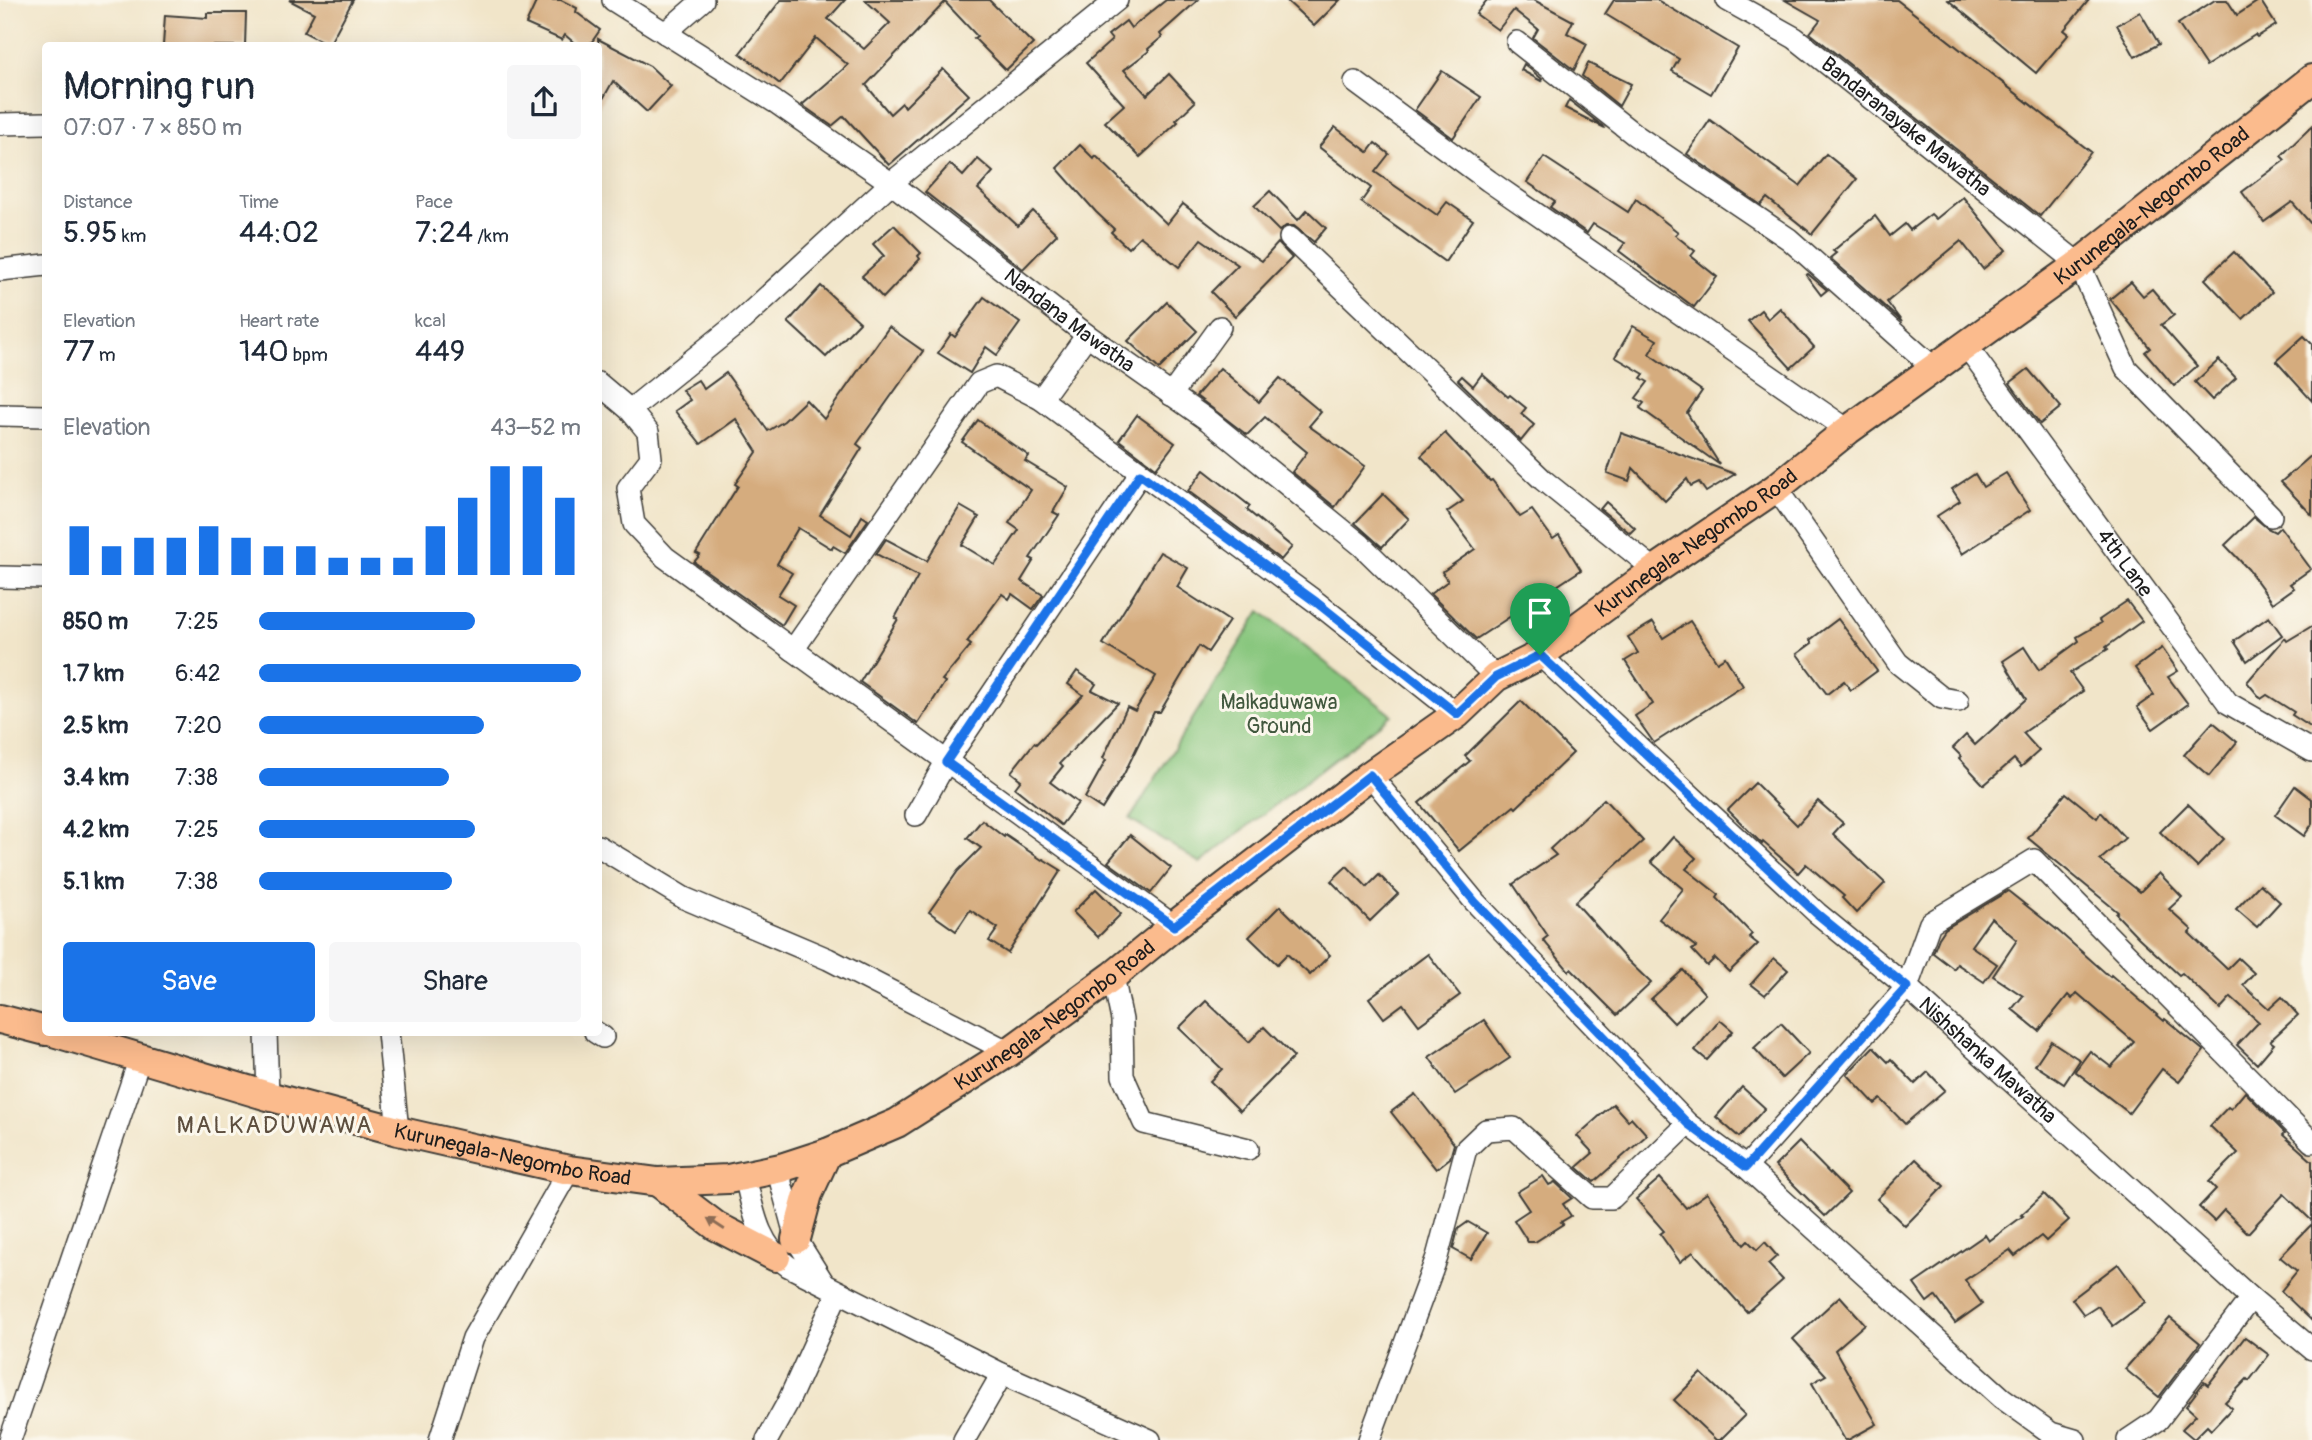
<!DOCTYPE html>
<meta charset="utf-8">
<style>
:root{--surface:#fff;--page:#f6f6f7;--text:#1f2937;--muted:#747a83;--accent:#1a73e8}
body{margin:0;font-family:Pangolin,sans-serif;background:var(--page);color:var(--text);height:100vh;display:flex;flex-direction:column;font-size:26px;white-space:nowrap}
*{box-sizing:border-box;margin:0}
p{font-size:23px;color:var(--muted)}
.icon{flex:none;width:38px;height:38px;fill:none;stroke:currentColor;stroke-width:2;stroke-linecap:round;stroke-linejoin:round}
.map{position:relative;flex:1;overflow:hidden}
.details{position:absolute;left:42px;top:42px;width:560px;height:994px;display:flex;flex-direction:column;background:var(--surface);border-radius:7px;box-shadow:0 7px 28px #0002}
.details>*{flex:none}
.pin{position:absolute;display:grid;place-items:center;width:60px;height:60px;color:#fff;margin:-72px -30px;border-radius:50% 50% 50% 0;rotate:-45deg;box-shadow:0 0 7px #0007}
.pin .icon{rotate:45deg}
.round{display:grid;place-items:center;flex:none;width:74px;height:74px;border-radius:7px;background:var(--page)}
.summary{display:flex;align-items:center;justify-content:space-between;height:119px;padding:0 21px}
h1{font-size:38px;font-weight:600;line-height:52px}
.figures{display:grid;grid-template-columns:repeat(3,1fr);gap:10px;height:119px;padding:7px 21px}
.figures div{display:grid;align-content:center}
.figures b{font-size:30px;font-weight:600}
.figures small{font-size:19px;font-weight:400}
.figures p{font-size:19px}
.chart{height:196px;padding:14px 21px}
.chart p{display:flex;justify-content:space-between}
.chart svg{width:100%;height:126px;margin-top:7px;stroke:var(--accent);stroke-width:6}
.cta{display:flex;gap:14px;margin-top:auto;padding:14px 21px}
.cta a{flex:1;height:80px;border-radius:7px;background:var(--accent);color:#fff;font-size:28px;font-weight:600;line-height:80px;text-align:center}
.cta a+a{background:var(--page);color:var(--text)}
ul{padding:0 21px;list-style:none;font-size:23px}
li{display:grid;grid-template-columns:112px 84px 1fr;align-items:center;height:52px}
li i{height:18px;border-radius:9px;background:var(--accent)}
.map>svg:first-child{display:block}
</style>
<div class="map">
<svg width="2312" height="1440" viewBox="0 0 2312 1440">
<rect width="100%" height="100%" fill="#fbf7ec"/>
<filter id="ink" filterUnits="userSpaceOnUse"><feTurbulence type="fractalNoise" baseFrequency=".0143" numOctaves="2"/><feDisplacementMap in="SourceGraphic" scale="14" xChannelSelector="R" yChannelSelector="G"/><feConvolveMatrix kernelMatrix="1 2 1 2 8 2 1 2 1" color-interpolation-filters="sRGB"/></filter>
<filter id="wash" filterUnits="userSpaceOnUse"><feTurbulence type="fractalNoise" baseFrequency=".00686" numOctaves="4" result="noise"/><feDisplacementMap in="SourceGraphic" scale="28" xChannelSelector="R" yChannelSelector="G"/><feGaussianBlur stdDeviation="1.57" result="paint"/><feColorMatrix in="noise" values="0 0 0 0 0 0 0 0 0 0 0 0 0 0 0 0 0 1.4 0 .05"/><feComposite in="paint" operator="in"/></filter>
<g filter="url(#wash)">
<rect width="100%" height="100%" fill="#f1e5c9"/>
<polygon fill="#87c67d" stroke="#52714c" stroke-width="2" points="1260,611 1392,715 1200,863 1130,819"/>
<g id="blocks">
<g fill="#d5ac7e">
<polygon points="289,0 353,0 329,45 304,32 314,13"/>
<polygon points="537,0 561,0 577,8 576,12 600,30 589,46 578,46 565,35 562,40 526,24"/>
<polygon points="781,0 845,0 828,19 864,49 890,23 865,0 989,0 1033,44 1006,70 974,38 977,36 945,2 866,85 890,114 902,103 905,107 943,69 969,95 889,165 844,116 832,126 802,105 848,65 816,38 780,84 740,53"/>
<polygon points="1166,0 1198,0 1160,34 1162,37 1148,49 1149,51 1124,70 1147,95 1169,74 1195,102 1176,120 1178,122 1140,157 1105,122 1124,105 1086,63 1112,40 1108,35 1126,21 1131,28"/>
<polygon points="1286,0 1340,0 1314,26"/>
<polygon points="1487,0 1534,0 1573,21 1567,33 1587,44 1574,70 1533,38 1538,29 1514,10 1498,30 1476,14"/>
<polygon points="1614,0 1657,0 1738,48 1711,94 1672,71 1679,59 1605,14"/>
<polygon points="1785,0 1897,0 2091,152 2040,216 1810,33 1820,20"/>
<polygon points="1948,0 2089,0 2064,30 2069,34 2036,73"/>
<polygon points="2215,0 2227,0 2237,15 2260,0 2276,25 2257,37 2255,35 2206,66 2178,24"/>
<polygon points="2140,12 2159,44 2135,57 2117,25"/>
<polygon points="207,13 246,13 245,46 163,46 165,15 207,18"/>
<polygon points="598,39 650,66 671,86 647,112 613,81 598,108"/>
<polygon points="1588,63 1631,84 1619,106 1582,76"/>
<polygon points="1524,64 1542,79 1541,81 1521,70"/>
<polygon points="1442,71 1481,97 1453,138 1415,110"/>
<polygon points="1569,100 1605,128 1565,108"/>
<polygon points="1710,120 1800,186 1826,154 1857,179 1812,234 1767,198 1761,205 1687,154"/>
<polygon points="2312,126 2312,225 2292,202 2264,222 2242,192 2285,160 2281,156"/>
<polygon points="1335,127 1368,152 1375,143 1389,154 1375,172 1437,215 1447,202 1473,220 1445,262 1361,202 1371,188 1319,147"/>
<polygon points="1080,145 1094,159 1096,156 1167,224 1183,204 1223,235 1262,261 1278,243 1292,258 1235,316 1211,292 1238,265 1201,239 1179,267 1140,236 1128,248 1111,232 1114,229 1096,212 1057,168"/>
<polygon points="1544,157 1628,212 1636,199 1678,232 1675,235 1695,251 1691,256 1717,277 1694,307 1619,251 1625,243 1593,224 1587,233 1550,207 1555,201 1527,182"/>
<polygon points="978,159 993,172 978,189 1018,226 1033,211 1057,234 1023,269 925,192 950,164 963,176"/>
<polygon points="1270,191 1298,220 1307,210 1326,228 1314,242 1294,226 1286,226 1279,231 1254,206"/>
<polygon points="1963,197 2006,250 1983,269 1961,241 1887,302 1902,322 1830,258 1836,253 1833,251 1875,216 1890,236 1905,224 1910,230 1931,214 1936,219"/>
<polygon points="894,225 921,253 918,256 920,259 883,298 862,276 884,256 873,244"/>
<polygon points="2234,252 2272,292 2243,319 2205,279"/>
<polygon points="1808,274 1827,290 1821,295 1806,275"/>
<polygon points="2131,282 2143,296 2152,289 2174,315 2161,325 2197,366 2174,386 2145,352 2150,348 2110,299"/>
<polygon points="821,286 860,322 826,357 788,322"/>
<polygon points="984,297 1020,323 997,355 986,347 970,373 938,353 951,334 955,337"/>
<polygon points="1167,302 1197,331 1159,369 1128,341"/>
<polygon points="1780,308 1814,347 1791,368 1748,321 1761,310 1768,319"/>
<polygon points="1633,326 1657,340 1649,354 1702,391 1687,413 1720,465 1640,408 1644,403 1636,398 1648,382 1641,378 1644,374 1615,357"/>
<polygon points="889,327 923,351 857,444 862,448 820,515 851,535 862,516 868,520 845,553 833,546 832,549 798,528 777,564 792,573 778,595 794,605 782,625 694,562 700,555 696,553 738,486 735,484 757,452 736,419 701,444 675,411 690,400 682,390 698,380 704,389 726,373 768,431 784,421 806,400 824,419"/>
<polygon points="2304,336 2312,344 2312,401 2276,361"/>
<polygon points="2219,360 2236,378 2212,400 2195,382"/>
<polygon points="1220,368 1259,402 1280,378 1321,412 1309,426 1365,466 1335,507 1292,472 1307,452 1265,417 1247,435 1196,396"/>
<polygon points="2028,369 2061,407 2040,424 2010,383"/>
<polygon points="1482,374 1508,397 1510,395 1526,408 1521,414 1534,425 1521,441 1458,380 1462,376 1473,386"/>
<polygon points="1137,415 1175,443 1156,468 1119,440"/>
<polygon points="978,420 1029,456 1025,461 1068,487 1053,512 1059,515 1030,558 1034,560 1021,581 1043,595 1033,609 1012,594 1009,599 1002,594 967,642 971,645 942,680 945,682 918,724 860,682 898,619 895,618 918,576 876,554 886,539 927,561 960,506 979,517 962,545 995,565 1019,530 1009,523 1031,490 962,442"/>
<polygon points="1445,433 1490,481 1492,480 1520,517 1532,510 1553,539 1559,535 1581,570 1476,639 1430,594 1448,581 1442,572 1475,549 1447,512 1463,501 1421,456"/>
<polygon points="1621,433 1735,474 1706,492 1699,482 1691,486 1687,479 1665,501 1633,468 1629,481 1607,473"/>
<polygon points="2312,455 2312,515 2281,482"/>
<polygon points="1204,470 1250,506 1247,510 1292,547 1281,560 1188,491"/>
<polygon points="2006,473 2030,510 1962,554 1937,516 1960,501 1952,489 1975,474 1983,487"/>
<polygon points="1383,494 1409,519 1382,547 1355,523"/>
<polygon points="1606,502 1635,528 1630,533 1600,509"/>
<polygon points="2254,517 2267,528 2275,532 2280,527 2311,569 2290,584 2294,588 2273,603 2248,569 2225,545"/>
<polygon points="1160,552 1188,568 1177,587 1229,621 1208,652 1199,646 1160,712 1154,712 1124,774 1102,809 1085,798 1106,760 1103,758 1127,707 1135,711 1156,676 1103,644"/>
<polygon points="2127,601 2142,621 2106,647 2108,649 2070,673 2083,691 2023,733 2039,751 2021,767 2014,759 1984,785 1959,758 1961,756 1953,748 1966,735 1975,745 2026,699 2003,661 2024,647 2039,670 2079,641 2077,637 2101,623 2099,620"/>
<polygon points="2269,617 2282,635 2247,661 2234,641"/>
<polygon points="1838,619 1877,671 1851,690 1844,681 1827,694 1797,654 1812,643 1810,640"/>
<polygon points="1690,621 1717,662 1725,657 1743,686 1654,743 1635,716 1653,704 1625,661 1638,653 1628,637 1653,622 1663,638"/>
<polygon points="2312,626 2312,728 2292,715 2294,712 2267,695 2261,699 2247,682 2285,638 2287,641"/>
<polygon points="2162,648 2178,671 2168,677 2188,704 2153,729 2137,707 2154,695 2135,668"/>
<polygon points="1077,671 1096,684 1092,690 1118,703 1060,763 1063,766 1050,782 1078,803 1061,825 1015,788 1021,780 1011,772 1034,743 1036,744 1083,695 1068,684"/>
<polygon points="1521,701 1573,753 1516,808 1514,806 1459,851 1419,803 1470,761 1465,756"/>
<polygon points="2213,722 2237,742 2209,776 2184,755"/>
<polygon points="1755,783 1797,825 1818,801 1843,823 1833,834 1885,883 1856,913 1842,898 1844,896 1806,864 1798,873 1763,842 1762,844 1728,810"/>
<polygon points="2295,786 2312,799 2312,824 2304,836 2275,815"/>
<polygon points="2066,793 2097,818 2101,812 2125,838 2100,860 2140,892 2159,873 2182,897 2169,909 2192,930 2189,933 2227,969 2238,958 2254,973 2243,985 2269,1009 2282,997 2298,1015 2270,1041 2274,1044 2257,1064 2237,1045 2259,1022 2231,997 2220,1009 2182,973 2179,975 2138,937 2116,914 2118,912 2028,838"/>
<polygon points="1604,799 1643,841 1575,902 1623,956 1651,983 1617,1015 1571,969 1569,971 1543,940 1548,936 1513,884 1556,855 1550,849"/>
<polygon points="2188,804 2224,839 2197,867 2160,832"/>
<polygon points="982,820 1004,837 1005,835 1042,860 1043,859 1061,870 1008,953 989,941 998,928 970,910 956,931 929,912 958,871 981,848 967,838"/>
<polygon points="1130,835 1171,868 1151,893 1108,862"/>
<polygon points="1673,837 1696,858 1686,869 1719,895 1717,898 1752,934 1749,937 1758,944 1729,972 1715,958 1707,966 1692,950 1696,947 1659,919 1683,889 1651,862"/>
<polygon points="1347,866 1367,887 1379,875 1398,894 1370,921 1331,881"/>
<polygon points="2260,884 2280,902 2257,927 2236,909"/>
<polygon points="1096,889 1121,914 1098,937 1073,912"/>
<polygon points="2008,891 2056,929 2110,977 2111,975 2164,1021 2165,1019 2204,1051 2179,1082 2162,1069 2129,1113 2075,1071 2090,1051 2111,1067 2134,1042 2077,993 2072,999 2068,995 2039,1031 2012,1009 2023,996 1993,976 2017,940 1991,918 1971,946 1997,964 1984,982 1957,964 1954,969 1933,953 1939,938 1945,929"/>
<polygon points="1280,906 1330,955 1310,975 1287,954 1277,964 1249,937"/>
<polygon points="1428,954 1460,995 1419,1025 1403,1004 1384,1018 1369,998"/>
<polygon points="1774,958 1788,970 1765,995 1751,984"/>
<polygon points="1683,970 1705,994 1674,1023 1651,999"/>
<polygon points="1206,1001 1249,1042 1264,1027 1294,1057 1240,1111 1210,1081 1222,1069 1179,1028"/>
<polygon points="1484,1020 1510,1058 1455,1094 1429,1057"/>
<polygon points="1720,1020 1733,1031 1707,1060 1695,1050"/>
<polygon points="1781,1023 1809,1053 1782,1078 1754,1048"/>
<polygon points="2051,1041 2080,1060 2064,1084 2035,1065"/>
<polygon points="1873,1047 1888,1062 1891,1059 1915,1084 1928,1072 1945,1090 1905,1124 1881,1099 1875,1104 1847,1074"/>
<polygon points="1742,1087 1765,1108 1739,1137 1716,1117"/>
<polygon points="2245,1092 2285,1133 2283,1135 2312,1161 2312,1221 2284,1194 2248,1233 2224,1210 2214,1221 2199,1207 2216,1189 2209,1182 2238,1153 2210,1126 2228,1107 2231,1109"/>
<polygon points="1415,1094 1454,1144 1450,1158 1436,1169 1391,1112"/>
<polygon points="1613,1104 1628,1121 1631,1117 1647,1135 1594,1182 1577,1167 1593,1153 1577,1136"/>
<polygon points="1799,1142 1849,1193 1825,1216 1775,1166"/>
<polygon points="1916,1159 1944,1186 1905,1226 1877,1199"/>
<polygon points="1543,1176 1549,1185 1555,1182 1572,1198 1563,1204 1571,1216 1561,1222 1563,1224 1535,1242 1528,1242 1514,1220 1529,1210 1517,1192"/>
<polygon points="1660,1178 1686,1208 1707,1193 1744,1245 1748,1241 1757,1250 1765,1242 1777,1256 1768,1264 1783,1280 1747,1312 1693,1252 1680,1262 1660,1234 1664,1231 1636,1199"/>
<polygon points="2044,1194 2069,1220 2046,1241 2041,1236 2015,1256 2010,1250 1965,1280 1982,1304 1955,1323 1935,1296 1927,1302 1914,1284 1985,1235 1989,1241 2023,1216 2021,1215"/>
<polygon points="1468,1222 1487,1233 1471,1259 1453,1249 1458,1229"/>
<polygon points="2312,1224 2312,1321 2281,1291 2297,1271 2280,1257"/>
<polygon points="2118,1264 2146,1302 2113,1326 2098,1306 2084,1315 2072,1299"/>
<polygon points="1840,1296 1865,1324 1835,1350 1877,1424 1848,1440 1845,1440 1812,1383 1826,1375 1793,1339"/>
<polygon points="2170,1318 2200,1343 2159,1397 2125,1369"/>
<polygon points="2245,1337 2269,1355 2249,1381 2247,1379 2225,1402 2232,1408 2211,1430 2207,1426 2194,1439 2182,1429 2196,1415 2186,1406 2204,1382 2208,1385"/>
<polygon points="1701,1373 1745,1415 1720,1440 1716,1440 1674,1400"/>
</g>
</g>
</g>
<g filter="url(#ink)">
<use href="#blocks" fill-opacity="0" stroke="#3c3a36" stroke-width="2"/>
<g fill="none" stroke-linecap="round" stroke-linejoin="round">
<g stroke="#3c3a36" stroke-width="24">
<g id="minor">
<path id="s1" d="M613,0L775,102L891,183L1087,335L1209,421L1361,545L1496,677"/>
<polyline points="1117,0 891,183 743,319 630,410 648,432 651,458 628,488 634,524 665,557 1174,926"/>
<path id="s2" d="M1727,0L1795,38L2079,264L2126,368L2271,516"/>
<polyline points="665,33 703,0"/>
<polyline points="1517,42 1635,135 1789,239 1935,369"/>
<polyline points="1355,82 1489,181 1848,430"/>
<polyline points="0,124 46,123"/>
<polyline points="1290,238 1543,480 1655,570"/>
<polyline points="0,270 46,265"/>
<path id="s3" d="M1965,344L2228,703L2312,751"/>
<polyline points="598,383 630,410"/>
<polyline points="1171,395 1220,327"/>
<polyline points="1041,399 1087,335"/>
<polyline points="0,415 46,416"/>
<polyline points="1776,488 1898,663 1942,698 1958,701"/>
<polyline points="0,577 46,578"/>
<polyline points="793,650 979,383 996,376 1041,399 1316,602 1457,714"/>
<path id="s4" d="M1540,655L1817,913L1907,987L2251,1298L2312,1349"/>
<polyline points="1370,775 1475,902 1688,1124 1746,1167 2002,1398 2051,1433 2075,1440"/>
<polyline points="916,815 946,762 1140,474"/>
<polyline points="598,846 684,898 828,959 1009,1052"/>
<polyline points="1113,976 1122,1020 1123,1076 1144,1123 1248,1149"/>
<polyline points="266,1032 268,1096"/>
<polyline points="388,1032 398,1131"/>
<polyline points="595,1032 603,1037"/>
<polyline points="1746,1167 1907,987 1930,923 2034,860 2312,1142"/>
<polyline points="781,1168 781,1183 796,1239 823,1282"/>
<path d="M745,1176C753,1210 758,1245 788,1266L1002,1374L1150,1440"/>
<polyline points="10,1440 140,1058"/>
<polyline points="440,1440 473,1338 569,1170"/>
<polyline points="767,1440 787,1404 838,1292"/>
<polyline points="964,1440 1002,1374"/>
<polyline points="1369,1440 1437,1257 1466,1149 1486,1130 1514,1128 1592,1198 1612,1198 1688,1124"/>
<polyline points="2128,1440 2158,1420 2251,1298"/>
</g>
</g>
<g stroke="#3c3a36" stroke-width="32">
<g id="major">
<polyline points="0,1019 46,1031"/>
<path id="s5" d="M53,1032L268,1096L398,1131L569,1170L658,1182L728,1179L781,1168L827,1153L897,1123L1009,1052L1113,976L1174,926L1370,775L1457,714L1496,677L1540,655L1655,570L1776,488L1848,430L2079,264L2312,79"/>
<polyline points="658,1182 716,1226 776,1257"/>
<polyline points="796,1239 808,1194 827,1153"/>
</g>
</g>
<use href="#minor" stroke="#fff" stroke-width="21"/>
<use href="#major" stroke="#fbbb8d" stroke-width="28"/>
</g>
<defs><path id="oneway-solid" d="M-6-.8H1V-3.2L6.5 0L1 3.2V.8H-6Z" transform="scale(1.75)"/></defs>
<use fill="#8c6c54" href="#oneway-solid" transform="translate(716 1224) rotate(-147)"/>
</g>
<g fill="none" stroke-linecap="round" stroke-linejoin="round" filter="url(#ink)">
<g stroke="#fff" stroke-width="14">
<polygon id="route" points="1140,474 1316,602 1457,714 1496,677 1540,655 1816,913 1907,987 1746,1167 1688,1124 1475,902 1370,775 1174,926 946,762"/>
</g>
<use href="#route" stroke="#1a73e8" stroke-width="9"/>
</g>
<g text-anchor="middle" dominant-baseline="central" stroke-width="6" stroke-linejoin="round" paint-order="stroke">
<g font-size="21" fill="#1c1c1c" stroke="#fbf7ec">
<text stroke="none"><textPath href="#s2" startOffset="220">Bandaranayake Mawatha</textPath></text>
<text stroke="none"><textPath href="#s5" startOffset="2429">Kurunegala-Negombo Road</textPath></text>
<text stroke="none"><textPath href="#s1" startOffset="558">Nandana Mawatha</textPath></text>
<text stroke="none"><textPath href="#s5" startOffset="1862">Kurunegala-Negombo Road</textPath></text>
<text stroke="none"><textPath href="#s3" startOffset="271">4th Lane</textPath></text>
<text stroke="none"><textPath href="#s5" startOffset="1064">Kurunegala-Negombo Road</textPath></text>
<text stroke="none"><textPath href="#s4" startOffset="604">Nishshanka Mawatha</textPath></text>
<text stroke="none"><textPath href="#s5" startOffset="476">Kurunegala-Negombo Road</textPath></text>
</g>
<g font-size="21" fill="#41583e" stroke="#fbf7ec">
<text x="1279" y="702">Malkaduwawa<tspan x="1279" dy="24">Ground</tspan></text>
</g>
<g font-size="24" letter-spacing="2" fill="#5d4e3e" stroke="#fbf7ec">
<text x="275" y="1125">MALKADUWAWA</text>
</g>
</g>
</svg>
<div class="pin" style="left:1540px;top:655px;background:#1e9e55"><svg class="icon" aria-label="arrive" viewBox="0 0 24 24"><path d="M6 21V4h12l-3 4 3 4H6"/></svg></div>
<section class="details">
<div class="summary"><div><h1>Morning run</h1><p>07:07 · 7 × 850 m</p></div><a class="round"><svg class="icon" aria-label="share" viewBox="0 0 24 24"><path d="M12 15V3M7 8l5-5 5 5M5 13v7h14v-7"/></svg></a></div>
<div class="figures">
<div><p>Distance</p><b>5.95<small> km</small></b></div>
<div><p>Time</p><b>44:02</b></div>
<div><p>Pace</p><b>7:24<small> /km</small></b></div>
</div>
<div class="figures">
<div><p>Elevation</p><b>77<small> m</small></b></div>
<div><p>Heart rate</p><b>140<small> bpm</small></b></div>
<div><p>kcal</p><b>449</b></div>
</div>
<div class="chart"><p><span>Elevation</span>43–52 m</p>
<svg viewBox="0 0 160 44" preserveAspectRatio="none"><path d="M5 44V27M15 44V34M25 44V31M35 44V31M45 44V27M55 44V31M65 44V34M75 44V34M85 44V38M95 44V38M105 44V38M115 44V27M125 44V17M135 44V6M145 44V6M155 44V17"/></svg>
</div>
<ul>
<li><b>850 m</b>7:25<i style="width:67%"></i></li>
<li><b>1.7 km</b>6:42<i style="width:100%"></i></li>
<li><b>2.5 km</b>7:20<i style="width:70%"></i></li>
<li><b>3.4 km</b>7:38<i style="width:59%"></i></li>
<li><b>4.2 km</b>7:25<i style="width:67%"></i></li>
<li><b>5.1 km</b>7:38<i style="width:60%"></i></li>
</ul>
<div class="cta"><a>Save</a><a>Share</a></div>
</section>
</div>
